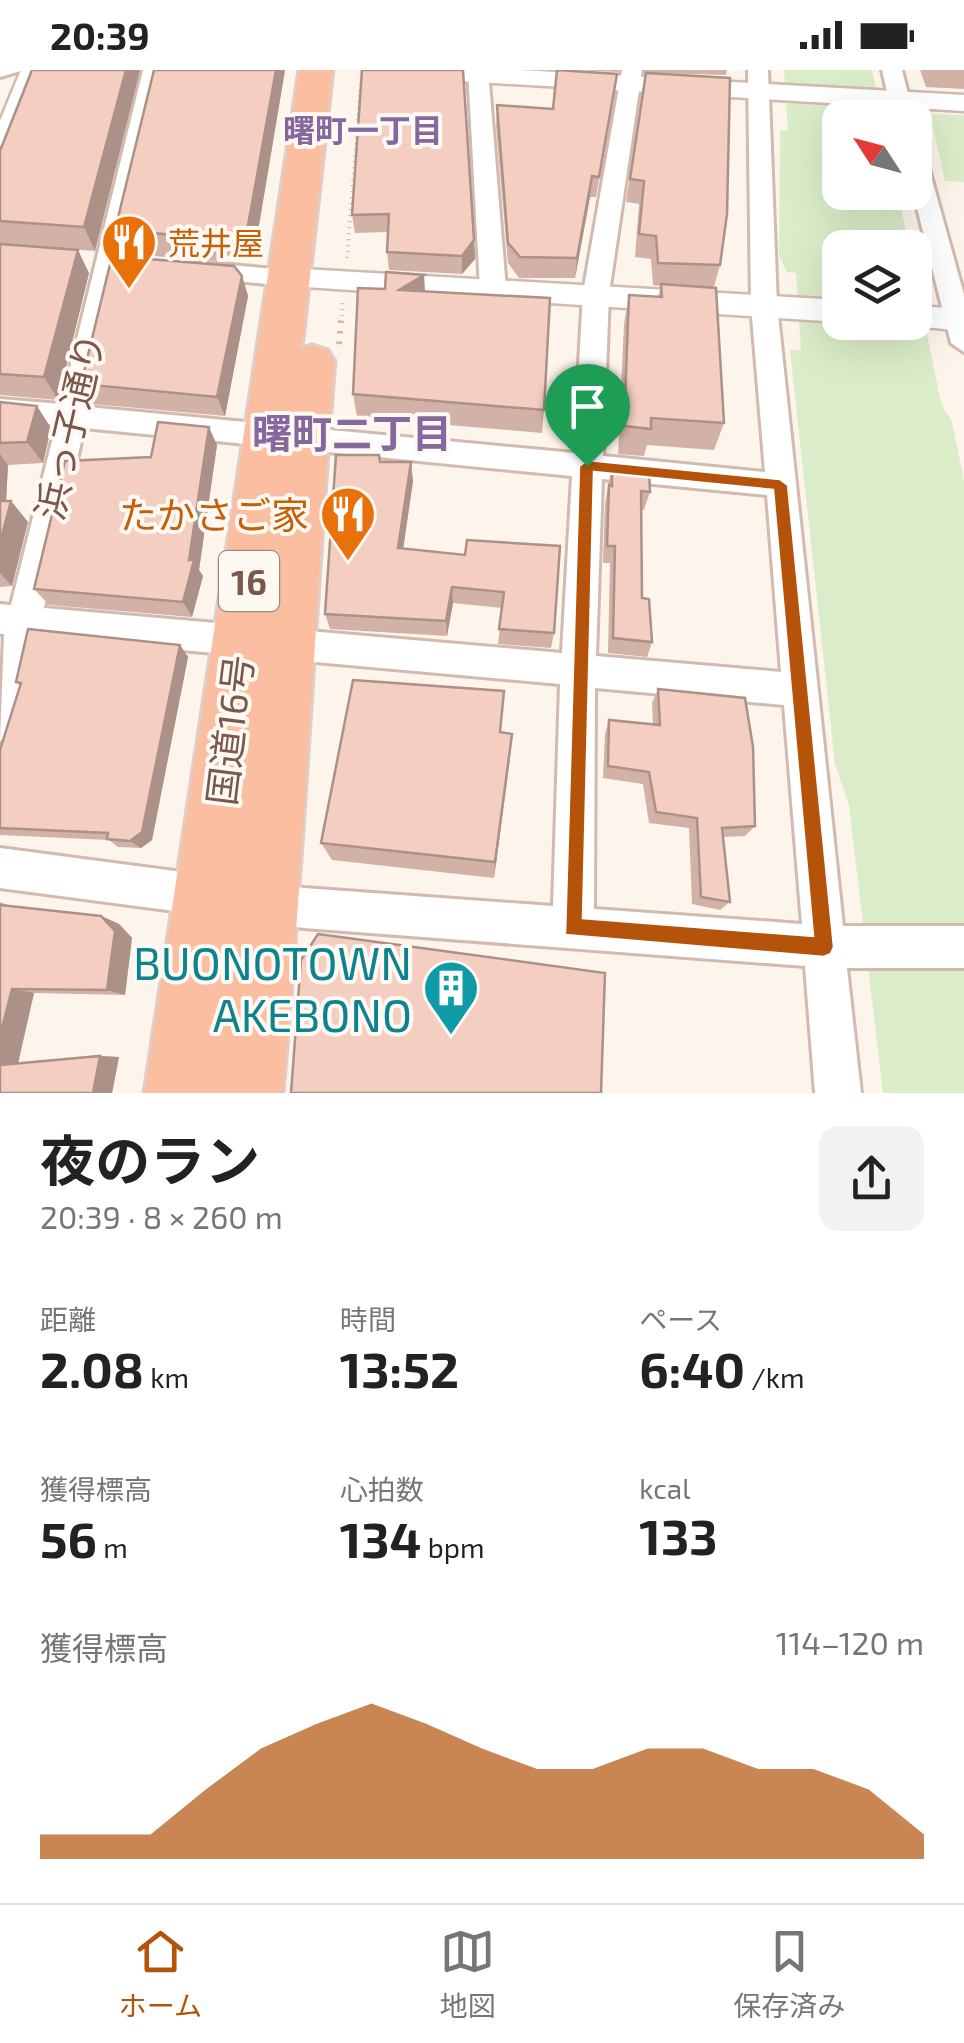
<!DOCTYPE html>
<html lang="ja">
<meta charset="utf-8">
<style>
:root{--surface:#fff;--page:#f2f2f2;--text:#222;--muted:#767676;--line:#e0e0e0;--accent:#b45309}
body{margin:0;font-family:"Exo 2","Noto Sans JP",sans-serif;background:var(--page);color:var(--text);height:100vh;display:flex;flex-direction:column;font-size:38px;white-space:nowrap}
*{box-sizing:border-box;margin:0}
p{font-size:32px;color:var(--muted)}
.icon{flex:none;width:55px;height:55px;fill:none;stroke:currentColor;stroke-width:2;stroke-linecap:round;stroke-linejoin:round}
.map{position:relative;height:1023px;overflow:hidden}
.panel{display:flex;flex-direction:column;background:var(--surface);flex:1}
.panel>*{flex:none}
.needle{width:65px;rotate:306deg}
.controls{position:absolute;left:822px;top:30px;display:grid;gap:20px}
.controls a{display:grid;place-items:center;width:110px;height:110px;border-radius:20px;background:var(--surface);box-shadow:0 10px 40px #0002;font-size:50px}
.pin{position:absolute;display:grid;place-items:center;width:85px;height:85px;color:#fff;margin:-102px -42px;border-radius:50% 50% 50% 0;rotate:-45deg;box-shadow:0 0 10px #0007}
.pin .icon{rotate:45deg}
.round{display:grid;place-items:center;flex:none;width:105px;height:105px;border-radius:20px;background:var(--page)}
.head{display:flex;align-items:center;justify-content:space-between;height:170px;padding:0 40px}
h1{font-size:55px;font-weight:700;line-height:75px}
.figures{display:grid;grid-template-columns:repeat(3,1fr);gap:15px;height:170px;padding:10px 40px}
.figures div{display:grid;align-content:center}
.figures b{font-size:50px;font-weight:700}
.figures small{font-size:28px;font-weight:400}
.figures p{font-size:28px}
.chart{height:280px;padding:20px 40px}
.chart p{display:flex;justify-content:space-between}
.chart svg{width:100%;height:180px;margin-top:10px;fill:var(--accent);opacity:.7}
.status{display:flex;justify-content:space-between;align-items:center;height:70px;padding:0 50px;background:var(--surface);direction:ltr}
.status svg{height:28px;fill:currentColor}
.menu{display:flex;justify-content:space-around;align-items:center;height:140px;border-top:2px solid var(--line);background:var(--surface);font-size:28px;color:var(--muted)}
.menu a{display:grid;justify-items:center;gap:5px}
.menu .selected{color:var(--accent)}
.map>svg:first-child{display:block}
</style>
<div class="status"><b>20:39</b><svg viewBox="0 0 49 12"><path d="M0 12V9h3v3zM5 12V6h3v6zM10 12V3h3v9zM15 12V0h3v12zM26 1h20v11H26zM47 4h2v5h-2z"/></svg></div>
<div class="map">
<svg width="964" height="1023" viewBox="0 0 964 1023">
<rect width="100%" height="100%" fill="#fdf4eb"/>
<g fill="#dbedc8">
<polygon points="784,0 872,0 882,47 840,48 840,122 898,123 909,177 840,178 840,252 915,252 915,205 941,333 952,352 964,411 964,1023 883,1023 849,735 835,694 790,280 801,280 796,203 787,202 779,186 780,60 788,60"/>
<polygon points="930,44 964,45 964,112 945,111"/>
</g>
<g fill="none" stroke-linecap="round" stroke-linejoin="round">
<g stroke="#d2baaf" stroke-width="5">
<polygon id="pedestrian" points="21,0 37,0 8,71 0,76 0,51"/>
</g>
<g stroke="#d2baaf" stroke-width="6">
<g id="minor">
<polygon points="0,0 24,0 0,7"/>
<path d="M143,0H163L88,337L574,383L583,223L622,0H642L609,223L603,386L765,402L751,235L748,0H768L777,235L843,856H964V898H847L861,1023H815L805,896L304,858L0,818V778L304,818L553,836L560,614L37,567L18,654L13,666L0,671L4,564H0V534L11,535L56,355L0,349V329L61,334ZM84,358L572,406L562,583L44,538ZM602,409L767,425L781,602L596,586ZM595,618L784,635L802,854L594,839Z"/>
<polygon points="468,0 488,0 506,219 493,227 480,219"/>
<polygon points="882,0 902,0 914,48 893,48"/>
<polygon points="915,81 926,88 964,225 964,282 951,273 913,122"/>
<polygon points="196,192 286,200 298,208 286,216 187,206 184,200"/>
</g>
</g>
<g stroke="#d2baaf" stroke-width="5">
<g id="tertiary">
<polygon points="382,0 520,0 964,25 964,41 394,7"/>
<polygon points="286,198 840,230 840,252 275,215 271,208 275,201"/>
<polygon points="915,236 964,239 964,261 904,255 915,252"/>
</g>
</g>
<g stroke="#dad0cd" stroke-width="5">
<path id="trunk" d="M299,0H333L302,278L312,275L328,280L335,291C315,535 305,779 283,1023H144Z"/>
</g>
<g stroke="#dab2a3" stroke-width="4" stroke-dasharray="1 5" stroke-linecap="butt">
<polyline points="347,188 362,0"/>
<polyline points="341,252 343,231"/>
</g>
<polyline stroke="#dab2a3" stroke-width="6" stroke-dasharray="2.5 8" stroke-linecap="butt" points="339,274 341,250"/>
<use href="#pedestrian" fill="#fff" fill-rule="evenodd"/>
<use href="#minor" fill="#fff" fill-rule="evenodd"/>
<use href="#tertiary" fill="#fff" fill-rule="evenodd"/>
<use href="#trunk" fill="#fcbea1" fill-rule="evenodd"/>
</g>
<g fill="#d2b2a6">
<polygon points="32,0 140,0 95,181 0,174 0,81"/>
<polygon points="285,0 254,185 219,186 221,191 126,184 115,160"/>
<polygon points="362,0 474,170 475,189 462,204 389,200 387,182 388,162 355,163 352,145"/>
<polygon points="578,0 619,0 618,2"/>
<polygon points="644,0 727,0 726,5 651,3 720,195 714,217 724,353 714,380 647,375 644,386 618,384 624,254 629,225 658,227 661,216 653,215 651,189 635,187 639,134 626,132 645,3"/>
<polygon points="920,0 964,0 964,19 926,17"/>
<polygon points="617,4 596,127 590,127 575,208 519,208 508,193 496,56 497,35 553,39"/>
<polygon points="0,174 89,203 58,330 0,325"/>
<polygon points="424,205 425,221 544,340 542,363 357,347 353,324 385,219"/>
<polygon points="242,206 248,226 225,346 93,334 81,314"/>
<polygon points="0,332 51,358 43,393 8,395 6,431 11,431 28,452 12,516 0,517"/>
<polygon points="217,375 199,500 203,506 192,547 49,535 34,519 151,387"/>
<polygon points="380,392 413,411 403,478 465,485 554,563 551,578 498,574 502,538 453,533 447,566 330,559 325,544"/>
<polygon points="612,395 650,422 644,440 641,440 642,528 652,572 647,587 608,583 610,493 603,493 605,433"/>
<polygon points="180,575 188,587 152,770 141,778 118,777 109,770 0,765 0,680 20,616 16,612"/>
<polygon points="658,619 755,756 745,766 723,767 730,832 720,840 692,834 689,758 649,753 643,714 603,708 605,664 609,650 653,654 652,633"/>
<polygon points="501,663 510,687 494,808 332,790 321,773"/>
<polygon points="0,832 10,836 101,846 119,854 132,868 125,925 34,923 18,994 100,986 119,987 112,1023 0,1023"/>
</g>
<g fill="#ab9187">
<polygon points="126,0 140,0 95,181 84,157"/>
<polygon points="276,0 285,0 254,185 247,161"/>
<polygon points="592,106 590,127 575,208 577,188"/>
<polygon points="474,170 475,189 462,204 462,186"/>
<polygon points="78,180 89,203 58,330 44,307"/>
<polygon points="424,205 425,229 399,220"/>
<polygon points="242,206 248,226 225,346 217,327"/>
<polygon points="37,336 51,358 43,393 27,372"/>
<polygon points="209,357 217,375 199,500 203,506 192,547 183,532"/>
<polygon points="0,384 8,395 5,452 0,447"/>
<polygon points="411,392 413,411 401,494 398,478"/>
<polygon points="11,431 28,452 12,516 0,503 0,473"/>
<polygon points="452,517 453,533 447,566 446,551"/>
<polygon points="180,575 188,587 152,770 141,778 130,771"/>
<polygon points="512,664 510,687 494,808 495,792"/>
<polygon points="101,846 119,854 132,868 125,925 107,920"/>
<polygon points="12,919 34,923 17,997 0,996 0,966"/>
<polygon points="100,986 119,987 112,1023 93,1023"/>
</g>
<g fill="#f4cfc1" stroke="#ab9187" stroke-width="2.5">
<polygon points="32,0 126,0 84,157 0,151 0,81"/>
<polygon points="154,0 276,0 247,161 210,163 214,168 115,160"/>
<polygon points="362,0 463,0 474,170 462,186 387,182 389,144 352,145"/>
<polygon points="557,0 617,4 599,107 592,106 577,188 520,187 508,173 497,35 553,39"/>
<polygon points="646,3 730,8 727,144 720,195 658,193 656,166 639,164 644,111 630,109"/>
<polygon points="0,174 78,180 44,307 0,304"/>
<polygon points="112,186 234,196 242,206 217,327 81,314"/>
<polygon points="386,202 424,205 399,220 550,228 544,340 353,324 358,218 385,219"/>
<polygon points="661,214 716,218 724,353 651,348 651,359 624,356 629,225 662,227"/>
<polygon points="0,332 37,336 27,372 0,373"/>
<polygon points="158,352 209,357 189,490 194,490 183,532 34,519 65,391 151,387"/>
<polygon points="336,385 379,385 380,392 411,392 398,478 465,485 467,470 560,476 554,563 499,559 504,522 452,517 446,551 325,544"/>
<polygon points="612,395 649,399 650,422 641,421 642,528 649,529 652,572 613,568 615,476 607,476 609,415 612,416"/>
<polygon points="0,431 11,431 0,473"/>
<polygon points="28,559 180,575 142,762 130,771 107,769 108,763 0,758 0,680 21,613 16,612"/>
<polygon points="353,610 504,621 500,662 512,664 495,792 321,773"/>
<polygon points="658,619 745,628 753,677 755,756 722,758 730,832 701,827 697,748 656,742 649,702 608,696 609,650 660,655"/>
<polygon points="0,835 101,846 115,861 107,920 12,919 0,966"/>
<polygon points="318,864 605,903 601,1023 291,1023 301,890"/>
<polygon points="100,986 93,1023 0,1023 0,995"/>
</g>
<path fill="#b45309" stroke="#fff" stroke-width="2.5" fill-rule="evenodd" d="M587,390L780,409L788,415L834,877L831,884L824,887L565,865L579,396ZM594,402L773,420L813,866L583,848Z"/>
<defs>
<g id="restaurant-pin" transform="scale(2.875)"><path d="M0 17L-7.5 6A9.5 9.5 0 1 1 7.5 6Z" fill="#e8710a" stroke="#fff9f3"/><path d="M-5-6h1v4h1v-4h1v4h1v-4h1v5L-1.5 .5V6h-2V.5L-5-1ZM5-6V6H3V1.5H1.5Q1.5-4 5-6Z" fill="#fff"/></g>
<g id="building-pin" transform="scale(2.875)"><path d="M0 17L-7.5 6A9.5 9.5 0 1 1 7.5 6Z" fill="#0f9aa8" stroke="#fff9f3"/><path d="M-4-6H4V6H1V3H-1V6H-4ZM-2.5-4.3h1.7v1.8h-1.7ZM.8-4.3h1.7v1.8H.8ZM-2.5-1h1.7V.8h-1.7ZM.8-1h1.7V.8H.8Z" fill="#fff"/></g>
</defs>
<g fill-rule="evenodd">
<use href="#restaurant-pin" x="129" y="172"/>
<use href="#restaurant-pin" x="348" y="444"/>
<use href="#building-pin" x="451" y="918"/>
</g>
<g text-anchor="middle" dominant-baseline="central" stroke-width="8" stroke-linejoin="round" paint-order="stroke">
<g font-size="32" font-weight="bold" fill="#85689d" stroke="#fff9f3">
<text x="363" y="59">曙町一丁目</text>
</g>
<g font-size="32" fill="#c56008" stroke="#fff9f3" text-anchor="start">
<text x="168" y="172">荒井屋</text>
</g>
<rect fill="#fff9f3" stroke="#a3887e" stroke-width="2.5" x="219" y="481" width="60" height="60" rx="8"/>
<g font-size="35" font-weight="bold" fill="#7b574c">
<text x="249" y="511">16</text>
</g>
<g font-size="38" fill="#7b574c" stroke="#fff9f3">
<text transform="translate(69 356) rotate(-77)">浜っ子通り</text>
<text transform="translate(229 660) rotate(-83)">国道16号</text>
</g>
<g font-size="38" fill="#c56008" stroke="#fff9f3" text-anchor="end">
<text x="309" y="444">たかさご家</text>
</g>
<g font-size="40" font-weight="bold" fill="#85689d" stroke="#fff9f3">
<text x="352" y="362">曙町二丁目</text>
</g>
<g font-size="45" fill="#0d838f" stroke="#fff9f3" text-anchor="end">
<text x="412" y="892">BUONOTOWN<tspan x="412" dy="52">AKEBONO</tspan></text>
</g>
</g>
</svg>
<div class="controls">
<a><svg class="needle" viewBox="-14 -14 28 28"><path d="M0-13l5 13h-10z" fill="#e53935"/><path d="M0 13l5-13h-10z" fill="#767676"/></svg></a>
<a><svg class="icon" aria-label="layers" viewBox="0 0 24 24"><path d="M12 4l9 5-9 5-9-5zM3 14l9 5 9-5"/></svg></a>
</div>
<div class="pin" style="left:587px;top:396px;background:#1e9e55"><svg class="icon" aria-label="arrive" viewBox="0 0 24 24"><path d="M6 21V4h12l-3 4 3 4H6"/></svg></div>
</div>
<section class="panel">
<div class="head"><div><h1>夜のラン</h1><p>20:39 · 8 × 260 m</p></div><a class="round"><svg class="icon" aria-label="share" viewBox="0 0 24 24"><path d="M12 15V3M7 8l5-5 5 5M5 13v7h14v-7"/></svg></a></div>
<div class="figures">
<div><p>距離</p><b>2.08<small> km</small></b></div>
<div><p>時間</p><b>13:52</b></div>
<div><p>ペース</p><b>6:40<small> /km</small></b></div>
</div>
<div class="figures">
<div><p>獲得標高</p><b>56<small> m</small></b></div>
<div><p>心拍数</p><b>134<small> bpm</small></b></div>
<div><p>kcal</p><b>133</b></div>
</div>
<div class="chart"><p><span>獲得標高</span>114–120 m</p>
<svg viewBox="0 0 160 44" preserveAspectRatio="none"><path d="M0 44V38L10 38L20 38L30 27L40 17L50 11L60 6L70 11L80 17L90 22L100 22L110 17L120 17L130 22L140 22L150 27L160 38V44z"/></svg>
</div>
</section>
<nav class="menu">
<a class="selected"><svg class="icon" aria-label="home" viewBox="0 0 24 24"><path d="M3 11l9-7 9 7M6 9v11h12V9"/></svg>ホーム</a>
<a><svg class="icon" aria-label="map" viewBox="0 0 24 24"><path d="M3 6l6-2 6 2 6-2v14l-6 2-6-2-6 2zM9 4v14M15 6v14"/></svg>地図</a>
<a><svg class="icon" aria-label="saved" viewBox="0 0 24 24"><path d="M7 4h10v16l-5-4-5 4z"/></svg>保存済み</a>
</nav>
